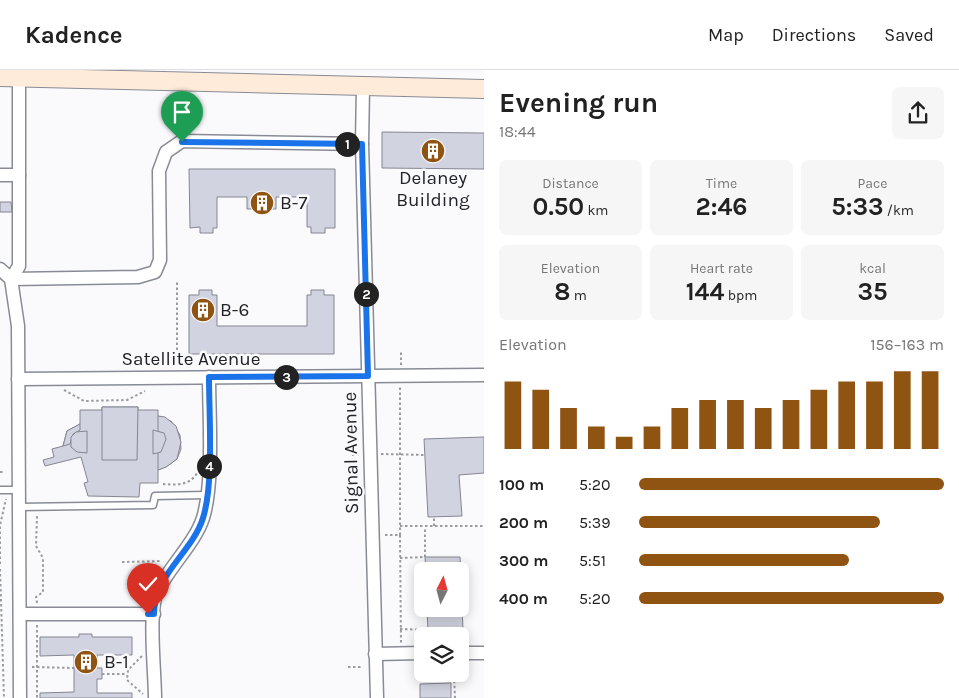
<!DOCTYPE html>
<meta charset="utf-8">
<style>
:root{--surface:#fff;--page:#f6f6f6;--text:#222;--muted:#767676;--line:#e0e0e0;--accent:#8f5312}
body{margin:0;font-family:Karla,sans-serif;background:var(--page);color:var(--text);height:100vh;display:flex;flex-direction:column;font-size:19px;white-space:nowrap}
*{box-sizing:border-box;margin:0}
p{font-size:16px;color:var(--muted)}
.icon{flex:none;width:28px;height:28px;fill:none;stroke:currentColor;stroke-width:2;stroke-linecap:round;stroke-linejoin:round}
.map{position:relative;flex:1;overflow:hidden}
.sheet{display:flex;flex-direction:column;background:var(--surface);width:475px}
.sheet>*{flex:none}
.needle{width:32px;rotate:6deg}
.controls{position:absolute;left:414px;top:492px;display:grid;gap:10px}
.controls a{display:grid;place-items:center;width:55px;height:55px;border-radius:8px;background:var(--surface);box-shadow:0 2px 12px #0003;font-size:25px}
.pin{position:absolute;display:grid;place-items:center;width:42px;height:42px;color:#fff;margin:-51px -21px;border-radius:50% 50% 50% 0;rotate:-45deg;box-shadow:0 0 5px #0007}
.pin .icon{rotate:45deg}
.km{position:absolute;width:25px;height:25px;margin:-12px;border-radius:50%;background:#222;color:#fff;font-size:14px;line-height:25px;text-align:center}
.round{display:grid;place-items:center;flex:none;width:52px;height:52px;border-radius:8px;background:var(--page)}
.overview{display:flex;align-items:center;justify-content:space-between;height:85px;padding:0 15px}
h1{font-size:28px;font-weight:700;line-height:38px}
.metrics{display:grid;grid-template-columns:repeat(3,1fr);gap:8px;height:85px;padding:5px 15px}
.metrics div{display:grid;align-content:center;border-radius:8px;background:var(--page);text-align:center}
.metrics b{font-size:25px;font-weight:700}
.metrics small{font-size:14px;font-weight:400}
.metrics p{font-size:14px}
.chart{height:140px;padding:10px 15px}
.chart p{display:flex;justify-content:space-between}
.chart svg{width:100%;height:90px;margin-top:5px;stroke:var(--accent);stroke-width:6}
ul{padding:0 15px;list-style:none;font-size:16px}
li{display:grid;grid-template-columns:80px 60px 1fr;align-items:center;height:38px}
li i{height:12px;border-radius:6px;background:var(--accent)}
header{display:flex;align-items:center;gap:30px;box-sizing:border-box;height:70px;padding:0 25px;background:var(--surface);border-bottom:1px solid var(--line)}
header strong{font-size:24px}
nav{display:flex;gap:28px;margin-inline-start:auto;font-size:18px}
main{display:flex;flex:1;min-height:0}
.map>svg:first-child{display:block}
</style>
<header>
<strong>Kadence</strong>
<nav><a>Map</a><a>Directions</a><a>Saved</a></nav>
</header>
<main>
<div class="map">
<svg width="484" height="628" viewBox="0 0 484 628">
<rect width="100%" height="100%" fill="#fafafd"/>
<g fill="#d1d4e0" stroke="#848691">
<polygon points="382,62 484,63 484,99 382,98"/>
<polygon points="189,99 335,99 335,158 325,158 325,163 311,163 311,157 307,157 307,127 276,127 276,139 247,139 247,127 217,127 217,158 213,158 213,163 200,163 200,157 190,158"/>
<polygon points="0,132 11,132 12,142 0,142"/>
<polygon points="199,220 212,220 212,225 217,225 217,256 307,256 307,225 311,225 311,220 324,220 324,225 334,225 334,284 189,284 189,225 199,225"/>
<polygon points="102,337 138,337 138,340 158,340 158,346 171,351 180,365 181,379 177,389 166,397 158,400 158,413 140,413 139,427 88,426 84,413 88,412 81,387 45,396 43,390 54,387 52,379 63,376 67,361 80,354 80,340 102,340"/>
<polygon points="102,337 138,337 137,390 102,390"/>
<polygon points="158,346 165,347 176,356 181,372 177,389 166,397 158,400"/>
<polygon points="80,354 80,360 73,364 70,374 63,376 67,361"/>
<polygon points="153,360 164,363 166,369 161,382 153,384"/>
<polygon points="87,361 87,383 77,382 71,377 71,367 76,362"/>
<polygon points="484,367 484,403 459,405 462,446 428,447 424,369"/>
<polygon points="425,487 460,487 463,560 428,560 427,539 460,539 460,501 426,501"/>
<polygon points="79,564 92,564 92,567 132,567 132,585 97,585 97,598 102,598 102,609 97,609 97,623 132,623 132,628 40,628 40,623 74,622 74,585 40,586 40,567 79,567"/>
<polygon points="451,613 451,628 420,628 420,614"/>
</g>
<g fill="none" stroke-linecap="round" stroke-linejoin="round">
<g stroke="#888b96" stroke-width="9">
<g id="service">
<polyline points="0,420 19,420"/>
<polyline points="19,437 153,435 155,426 207,425"/>
</g>
</g>
<g stroke="#888b96" stroke-width="15">
<g id="minor">
<polyline points="363,17 362,74 377,628"/>
<polyline points="0,105 19,105"/>
<polyline points="0,199 11,209 18,256 20,628"/>
<polyline points="11,209 138,207 155,202 160,190 159,101 166,82 182,71 362,74"/>
<polyline points="11,209 19,196 19,7"/>
<polyline points="18,309 484,305"/>
<polyline points="20,544 154,544"/>
<polyline points="460,583 484,583"/>
<polyline points="375,584 422,583"/>
<path d="M155,628C155,603 148,542 157,522C169,497 195,473 203,448C214,412 209,346 209,307"/>
</g>
</g>
<g stroke="#888b96" stroke-width="20">
<polyline id="secondary" points="0,7 484,19"/>
</g>
<g stroke="#9a9b9e" stroke-width="2" stroke-dasharray="2.5 2.5" stroke-linecap="butt">
<polyline points="177,295 177,210"/>
<polyline points="401,295 401,282"/>
<polyline points="64,320 84,331 127,330 145,321"/>
<polyline points="381,384 425,385"/>
<polyline points="352,385 359,385"/>
<polyline points="0,402 4,402"/>
<path d="M163,414C175,415 190,416 197,403"/>
<polyline points="400,456 484,456"/>
<polyline points="434,456 434,447"/>
<polyline points="385,465 400,465 400,317"/>
<polyline points="400,465 401,573"/>
<polyline points="400,488 425,487 425,457"/>
<polyline points="122,492 162,491"/>
<polyline points="0,494 0,455 6,429"/>
<polyline points="0,499 4,628"/>
<polyline points="37,533 36,527 43,522 43,488 36,476 37,446"/>
<polyline points="37,555 37,628"/>
<polyline points="400,559 428,560"/>
<polyline points="142,586 128,600 127,610 143,624"/>
<polyline points="32,597 74,598"/>
<polyline points="348,597 363,597"/>
<polyline points="102,604 127,604"/>
<polyline points="444,604 454,606 455,628"/>
</g>
<use href="#service" stroke="#fff" stroke-width="6"/>
<use href="#minor" stroke="#fff" stroke-width="12"/>
<use href="#secondary" stroke="#ffebda" stroke-width="18"/>
</g>
<g fill="none" stroke-linecap="round" stroke-linejoin="round">
<g stroke="#fff" stroke-width="10">
<path id="route" d="M148,544H154C154,504 192,483 203,448C214,413 209,346 209,307L368,306L362,74L182,72"/>
</g>
<use href="#route" stroke="#1a73e8" stroke-width="6"/>
</g>
<defs>
<g id="building-disc" transform="scale(1.25)"><circle r="9.5" fill="#8f5312" stroke="#fafafd"/><path d="M-4-6H4V6H1V3H-1V6H-4ZM-2.5-4.3h1.7v1.8h-1.7ZM.8-4.3h1.7v1.8H.8ZM-2.5-1h1.7V.8h-1.7ZM.8-1h1.7V.8H.8Z" fill="#fff"/></g>
</defs>
<g fill-rule="evenodd">
<use href="#building-disc" x="433" y="81"/>
<use href="#building-disc" x="262" y="133"/>
<use href="#building-disc" x="203" y="240"/>
<use href="#building-disc" x="86" y="592"/>
</g>
<g text-anchor="middle" dominant-baseline="central" stroke-width="5" stroke-linejoin="round" paint-order="stroke">
<g font-size="19" fill="#222328" stroke="#fafafd" text-anchor="start">
<text x="433" y="108" text-anchor="middle">Delaney<tspan x="433" dy="22">Building</tspan></text>
<text x="280" y="133">B-7</text>
<text x="220" y="240">B-6</text>
<text x="104" y="592">B-1</text>
</g>
<g font-size="19" fill="#222328" stroke="#fafafd">
<text x="191" y="289">Satellite Avenue</text>
<text transform="translate(351 383) rotate(-91)">Signal Avenue</text>
</g>
</g>
</svg>
<div class="controls">
<a><svg class="needle" viewBox="-14 -14 28 28"><path d="M0-13l5 13h-10z" fill="#e53935"/><path d="M0 13l5-13h-10z" fill="#767676"/></svg></a>
<a><svg class="icon" aria-label="layers" viewBox="0 0 24 24"><path d="M12 4l9 5-9 5-9-5zM3 14l9 5 9-5"/></svg></a>
</div>
<div class="pin" style="left:182px;top:72px;background:#1e9e55"><svg class="icon" aria-label="arrive" viewBox="0 0 24 24"><path d="M6 21V4h12l-3 4 3 4H6"/></svg></div>
<div class="pin" style="left:148px;top:544px;background:#d93025"><svg class="icon" aria-label="check" viewBox="0 0 24 24"><path d="M5 12l5 5 9-10"/></svg></div>
<b class="km" style="left:347px;top:74px">1</b>
<b class="km" style="left:366px;top:224px">2</b>
<b class="km" style="left:286px;top:307px">3</b>
<b class="km" style="left:209px;top:396px">4</b>
</div>
<section class="sheet">
<div class="overview"><div><h1>Evening run</h1><p>18:44</p></div><a class="round"><svg class="icon" aria-label="share" viewBox="0 0 24 24"><path d="M12 15V3M7 8l5-5 5 5M5 13v7h14v-7"/></svg></a></div>
<div class="metrics">
<div><p>Distance</p><b>0.50<small> km</small></b></div>
<div><p>Time</p><b>2:46</b></div>
<div><p>Pace</p><b>5:33<small> /km</small></b></div>
</div>
<div class="metrics">
<div><p>Elevation</p><b>8<small> m</small></b></div>
<div><p>Heart rate</p><b>144<small> bpm</small></b></div>
<div><p>kcal</p><b>35</b></div>
</div>
<div class="chart"><p><span>Elevation</span>156–163 m</p>
<svg viewBox="0 0 160 44" preserveAspectRatio="none"><path d="M5 44V11M15 44V15M25 44V24M35 44V33M45 44V38M55 44V33M65 44V24M75 44V20M85 44V20M95 44V24M105 44V20M115 44V15M125 44V11M135 44V11M145 44V6M155 44V6"/></svg>
</div>
<ul>
<li><b>100 m</b>5:20<i style="width:100%"></i></li>
<li><b>200 m</b>5:39<i style="width:79%"></i></li>
<li><b>300 m</b>5:51<i style="width:69%"></i></li>
<li><b>400 m</b>5:20<i style="width:100%"></i></li>
</ul>
</section>
</main>
